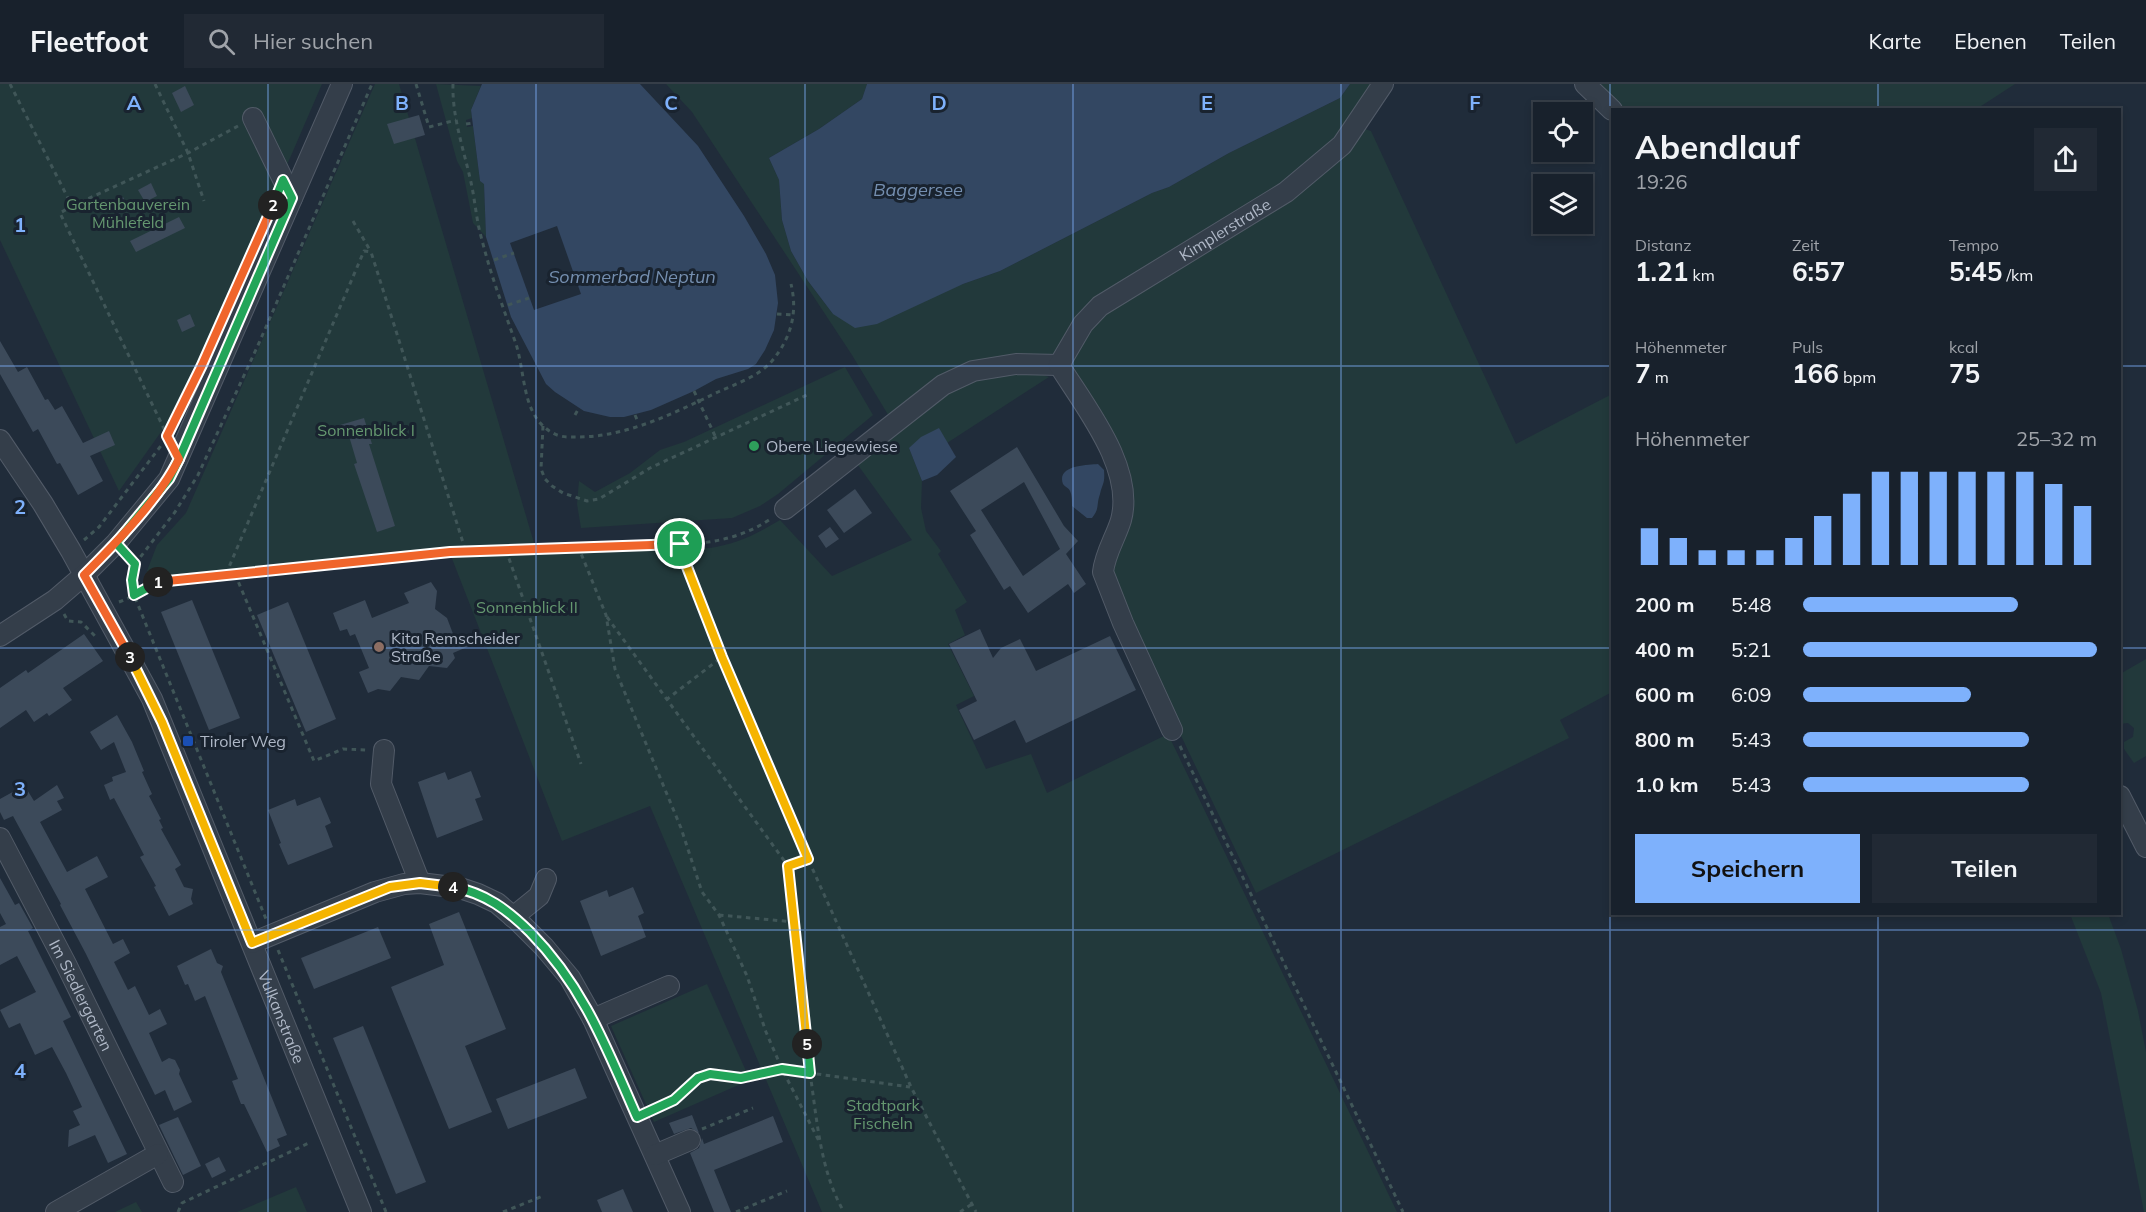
<!DOCTYPE html>
<html lang="de">
<meta charset="utf-8">
<style>
:root{--surface:#18212c;--page:#212934;--text:#f1f3f6;--muted:#9fa3a9;--line:#363e48;--accent:#7eb1fc}
body{margin:0;font-family:Mulish,sans-serif;background:var(--page);color:var(--text);height:100vh;display:flex;flex-direction:column;font-size:22px;white-space:nowrap}
*{box-sizing:border-box;margin:0}
p{font-size:20px;color:var(--muted)}
.icon{flex:none;width:33px;height:33px;fill:none;stroke:currentColor;stroke-width:2;stroke-linecap:round;stroke-linejoin:round}
.map{position:relative;flex:1;overflow:hidden}
.side{position:absolute;left:1611px;top:24px;width:510px;height:807px;display:flex;flex-direction:column;background:var(--surface);border-radius:0px;box-shadow:0 3px 9px #0003,0 0 0 2px var(--line)}
.side>*{flex:none}
.buttons{position:absolute;left:1533px;top:18px;display:grid;gap:12px}
.buttons a{display:grid;place-items:center;width:60px;height:60px;border-radius:0px;background:var(--surface);box-shadow:0 3px 9px #0003,0 0 0 2px var(--line);font-size:30px}
.pin{position:absolute;display:grid;place-items:center;width:51px;height:51px;color:#fff;margin:-26px;border:3px solid #fff;border-radius:50%;box-shadow:0 2px 6px #0007}
.km{position:absolute;width:30px;height:30px;margin:-15px;border-radius:50%;background:#222;color:#fff;font-size:16px;line-height:30px;text-align:center}
.round{display:grid;place-items:center;flex:none;width:63px;height:63px;border-radius:0px;background:var(--page)}
.overview{display:flex;align-items:center;justify-content:space-between;height:102px;padding:0 24px}
h1{font-size:33px;font-weight:700;line-height:45px}
.stats{display:grid;grid-template-columns:repeat(3,1fr);gap:9px;height:102px;padding:6px 24px}
.stats div{display:grid;align-content:center}
.stats b{font-size:26px;font-weight:700}
.stats small{font-size:16px;font-weight:400}
.stats p{font-size:16px}
.chart{height:168px;padding:12px 24px}
.chart p{display:flex;justify-content:space-between}
.chart svg{width:100%;height:108px;margin-top:6px;stroke:var(--accent);stroke-width:6}
.primary-button{display:flex;gap:12px;margin-top:auto;padding:12px 24px}
.primary-button a{flex:1;height:69px;border-radius:0px;background:var(--accent);color:#111;font-size:24px;font-weight:700;line-height:69px;text-align:center}
.primary-button a+a{background:var(--page);color:var(--text)}
ul{padding:0 24px;list-style:none;font-size:20px}
li{display:grid;grid-template-columns:96px 72px 1fr;align-items:center;height:45px}
li i{height:15px;border-radius:8px;background:var(--accent)}
header{display:flex;align-items:center;gap:36px;box-sizing:border-box;height:84px;padding:0 30px;background:var(--surface);border-bottom:2px solid var(--line)}
header strong{font-size:28px}
nav{display:flex;gap:33px;margin-inline-start:auto;font-size:21px}
.search{width:420px;height:54px;background:var(--page);display:flex;align-items:center;gap:15px;box-sizing:border-box;padding:0 21px;border-radius:0px;color:var(--muted);font-size:22px}
.map>svg:first-child{display:block}
</style>
<header>
<strong>Fleetfoot</strong>
<div class="search"><svg class="icon" aria-label="search" viewBox="0 0 24 24"><circle cx="10" cy="10" r="6"/><path d="M15 15l6 6"/></svg>Hier suchen</div>
<nav><a>Karte</a><a>Ebenen</a><a>Teilen</a></nav>
</header>
<div class="map">
<svg width="2146" height="1128" viewBox="0 0 2146 1128">
<rect width="100%" height="100%" fill="#202c3a"/>
<g fill="#22393b">
<polygon points="0,0 322,0 188,310 119,407 0,156"/>
<polygon points="375,0 399,0 534,459 449,465 450,468 161,496 145,492 157,461 186,429"/>
<polygon points="436,0 481,2 471,26 472,34 466,36 467,43 473,42 480,97 484,99 486,153 473,139 463,88 457,77"/>
<polygon points="666,0 867,0 862,15 819,45 769,74 779,96 782,136 791,167 808,197 833,230 963,200 1000,187 1152,109 1169,103 1229,69 1340,14 1350,0 1378,0 1319,77 1133,193 1059,269 1050,275 1002,276 890,334 852,271 692,28"/>
<polygon points="1594,0 2015,0 1975,26 1622,25"/>
<polygon points="1362,44 1371,47 1516,360 1612,310 1612,608 1560,636 1569,654 1256,809 1134,553 1108,487 1128,413 1072,292 1070,273 1087,242"/>
<polygon points="845,283 873,331 778,410 760,422 732,434 581,444 577,420 579,397 595,408 630,389 660,366 684,358"/>
<path d="M1032,288L1049,293L947,359L938,345L909,364L922,397L921,424L926,447L941,467L938,470L967,518L955,526L965,551L948,560L974,612L956,621L986,685L1031,670L1047,709L1168,650L1397,1128H822L650,722L562,757L451,472L710,464C736,460 757,450 780,436L832,492L912,456L855,377L920,325L974,292Z"/>
<polygon points="2146,575 2146,672 2134,679 2124,665 2124,658 2133,653 2134,644 2128,639 2120,640 2120,590"/>
<polygon points="2070,830 2108,830 2121,865 2138,927 2146,968 2146,1128 2144,1128 2101,909"/>
<polygon points="707,900 750,996 654,1038 611,942"/>
<polygon points="296,1103 307,1128 237,1128"/>
<polygon points="136,1118 142,1128 115,1128"/>
</g>
<g fill="#334762">
<polygon points="482,0 640,0 698,62 744,132 766,170 775,191 778,219 774,246 765,266 756,280 748,285 716,295 694,307 651,326 624,333 610,333 584,327 555,308 546,300 511,233 486,153 484,100 480,97 471,26"/>
<polygon points="867,0 1350,0 1340,14 1229,69 1169,103 1152,109 1000,187 963,200 877,240 855,244 833,230 808,197 791,167 782,136 779,96 769,74 819,45 862,15"/>
<polygon points="939,344 956,373 937,391 922,397 909,364 921,353"/>
<path d="M1098,380L1104,386C1105,400 1103,398 1100,410C1096,421 1100,424 1092,434H1087L1072,422C1072,418 1072,411 1070,407C1069,404 1065,403 1063,400C1056,381 1088,381 1098,380Z"/>
</g>
<polygon fill="#202c3a" points="557,142 581,210 534,226 510,159"/>
<g fill="#3c4a5a" fill-rule="evenodd">
<polygon points="185,2 194,21 181,28 172,9"/>
<polygon points="419,31 425,51 394,60 387,40"/>
<polygon points="151,99 157,112 145,118 138,106"/>
<polygon points="123,113 129,124 117,131 111,119"/>
<polygon points="179,133 185,144 136,168 130,157"/>
<polygon points="190,230 195,242 182,248 177,236"/>
<polygon points="0,257 18,288 27,283 45,316 48,315 55,326 62,322 83,359 109,347 115,361 90,372 103,397 78,411 60,379 57,380 38,345 33,348 0,290"/>
<polygon points="364,334 372,360 369,360 395,442 377,448 354,380 357,379 349,352 344,354 340,341"/>
<path d="M1017,363L1064,442L1078,457L1066,470L1086,500L1074,509L1068,500L1028,529L1010,502L1004,506L970,451L976,447L950,407ZM1024,398L1060,465L1023,492L981,426Z"/>
<polygon points="855,405 872,429 844,449 827,426"/>
<polygon points="830,443 839,455 826,464 818,452"/>
<polygon points="431,498 437,507 435,525 447,534 455,555 481,557 453,569 455,574 447,584 429,582 419,596 401,593 390,607 378,605 368,609 359,588 369,584 355,550 350,552 347,545 340,547 333,529 365,516 372,534 409,519 404,509"/>
<polygon points="192,516 240,634 209,646 161,528"/>
<polygon points="288,518 336,635 306,648 257,531"/>
<polygon points="980,545 993,574 1001,564 1020,555 1036,587 1110,552 1136,606 1026,659 1015,636 974,656 959,626 977,617 949,560"/>
<polygon points="84,550 103,577 63,604 72,616 49,632 47,629 34,638 26,626 0,644 0,604 26,586 28,589"/>
<polygon points="117,631 132,658 144,687 142,688 152,710 149,712 161,735 159,736 163,744 161,745 181,781 175,785 184,803 193,805 191,815 193,820 169,832 154,803 156,802 140,773 144,771 114,714 110,716 104,701 113,697 112,693 126,688 114,658 101,666 90,648"/>
<polygon points="471,687 481,713 475,715 483,736 437,754 418,698 445,688 448,696"/>
<polygon points="57,701 64,714 57,717 62,726 40,738 67,788 97,772 108,793 85,805 113,860 123,855 130,869 114,878 128,906 135,902 149,931 160,925 167,940 149,949 162,978 169,974 175,976 180,986 179,990 192,1018 174,1027 165,1006 155,1011 86,870 60,821 61,820 13,732 4,736 0,728 0,715 18,705 20,707 26,704 34,717"/>
<polygon points="320,713 331,739 325,742 333,763 288,781 279,760 281,759 268,726 295,715 297,722"/>
<polygon points="0,794 15,821 19,819 33,844 28,847 71,933 63,937 127,1070 108,1079 95,1051 68,1063 69,1046 80,1041 73,1027 82,1023 66,989 52,963 35,971 20,939 9,944 0,926 36,908 17,872 0,881 0,843 6,840 0,829"/>
<polygon points="633,803 644,829 638,832 646,853 601,872 580,817 607,806 609,813"/>
<polygon points="459,828 506,945 465,962 492,1028 449,1045 391,903 444,881 429,840"/>
<polygon points="378,843 391,874 314,905 301,874"/>
<polygon points="211,865 217,879 223,882 221,888 287,1051 277,1055 280,1062 267,1068 244,1020 241,1020 232,997 238,995 205,912 195,917 188,900 185,901 177,882"/>
<polygon points="363,942 426,1098 396,1110 333,954"/>
<polygon points="575,984 587,1014 508,1045 496,1015"/>
<polygon points="692,1031 699,1049 691,1044 674,1050 669,1039"/>
<polygon points="773,1032 783,1058 714,1086 731,1128 714,1128 690,1069 699,1064 702,1054 704,1060"/>
<polygon points="178,1033 201,1082 183,1091 159,1041"/>
<polygon points="219,1073 226,1087 212,1094 205,1080"/>
<polygon points="623,1105 633,1128 602,1128 597,1116"/>
</g>
<g fill="none" stroke-linecap="round" stroke-linejoin="round">
<g stroke="#525b68" stroke-width="22">
<g id="minor">
<polyline points="1585,0 1612,26"/>
<polyline points="253,34 292,114"/>
<path id="s1" d="M0,356L43,420L71,467L152,615L361,1128"/>
<polyline points="785,425 943,301 973,287 1016,280 1059,281"/>
<polyline points="0,552 55,516 84,491 116,459 169,395 342,0"/>
<path id="s2" d="M1172,646L1123,539L1103,488C1105,469 1116,453 1121,436C1135,384 1085,323 1059,281L1083,240L1100,222L1286,108L1342,61L1383,0"/>
<polyline points="384,666 381,700 420,799"/>
<polyline points="2120,712 2146,763"/>
<path id="s3" d="M0,754L66,880L173,1098"/>
<polyline points="513,833 539,812 546,795"/>
<polyline points="252,859 375,808 404,800 420,799 460,804 478,810 497,819 517,836 544,863 570,894 593,935 680,1128"/>
<polyline points="593,935 669,902"/>
<polyline points="655,1071 690,1056"/>
<polyline points="56,1128 158,1070"/>
</g>
</g>
<g stroke="#405658" stroke-width="3" stroke-dasharray="4.5 4.5" stroke-linecap="butt">
<polyline points="10,0 72,122 60,129 167,351"/>
<polyline points="155,0 188,69 204,117"/>
<polyline points="416,0 429,43 456,36"/>
<path d="M453,0C452,32 463,63 470,94C475,114 476,136 482,156C491,192 504,226 516,260C523,282 523,311 534,330C538,338 545,345 553,349C561,354 571,353 580,353C629,352 674,329 718,308C736,300 759,292 772,277C791,254 798,229 791,200"/>
<polyline points="466,40 473,39"/>
<polyline points="72,122 188,69 238,42"/>
<polyline points="353,137 371,168"/>
<polyline points="494,176 514,169"/>
<polyline points="508,221 529,214"/>
<polyline points="777,230 793,231"/>
<polyline points="694,307 716,354"/>
<polyline points="575,331 579,324"/>
<polyline points="635,331 638,338"/>
<polyline points="543,342 541,385 545,395 552,402 563,409 587,417 599,415 650,384 809,310"/>
<polyline points="84,456 99,443 163,359"/>
<polyline points="680,460 687,483 722,573 808,775 911,1003 976,1128"/>
<polyline points="578,462 606,531 615,585 681,744 702,808 719,831 747,892 766,948 782,985 820,1059"/>
<polyline points="506,466 581,680"/>
<polyline points="128,472 135,480 132,496 134,511 266,835"/>
<polyline points="135,480 175,428 198,391 259,259 372,0"/>
<polyline points="226,490 364,167 371,168 466,468"/>
<polyline points="235,490 314,677 343,665 366,666"/>
<path d="M119,518L143,508L161,496L450,468L701,459C727,456 750,449 772,434"/>
<polyline points="64,530 68,537 81,538 95,552"/>
<polyline points="607,533 788,782"/>
<polyline points="666,616 722,573"/>
<polyline points="1180,662 1403,1128"/>
<polyline points="719,831 794,838 810,989 910,1003"/>
<polyline points="794,838 788,782 808,775"/>
<polyline points="278,866 386,1128"/>
<path d="M652,1026L674,1016L698,994L710,990L742,994L782,985L810,989C817,1035 820,1087 844,1128"/>
<polyline points="702,1045 753,1024"/>
<polyline points="178,1128 182,1119 311,1058"/>
<polyline points="503,1128 543,1112"/>
<polyline points="736,1128 787,1107"/>
<polyline points="960,1128 972,1120"/>
</g>
<use href="#minor" stroke="#343e4a" stroke-width="20"/>
</g>
<g fill="none" stroke-linecap="round" stroke-linejoin="round">
<g stroke="#fff" stroke-width="12">
<polyline id="split-1" points="158,498 450,468 680,460"/>
</g>
<g stroke="#fff" stroke-width="12">
<polyline id="split-2" points="158,498 134,511 132,496 135,480 116,459 169,395 179,375 292,114 283,96 273,121"/>
</g>
<g stroke="#fff" stroke-width="12">
<path id="split-3" d="M130,573L84,491C117,458 159,415 179,375L167,352L202,281L273,121"/>
</g>
<g stroke="#fff" stroke-width="12">
<polyline id="split-4" points="130,573 162,638 252,859 390,803 420,799 453,803"/>
</g>
<g stroke="#fff" stroke-width="12">
<path id="split-5" d="M453,803C485,809 508,826 530,848C584,903 607,965 637,1033L674,1016L698,994L710,990L741,994L782,985L810,989L807,960"/>
</g>
<g stroke="#fff" stroke-width="12">
<polyline id="split-6" points="680,460 687,483 722,573 808,775 788,782 807,960"/>
</g>
<use href="#split-1" stroke="#f0652b" stroke-width="8"/>
<use href="#split-2" stroke="#22a559" stroke-width="8"/>
<use href="#split-3" stroke="#f0652b" stroke-width="8"/>
<use href="#split-4" stroke="#f5b400" stroke-width="8"/>
<use href="#split-5" stroke="#22a559" stroke-width="8"/>
<use href="#split-6" stroke="#f5b400" stroke-width="8"/>
</g>
<path fill="none" stroke="#7eb1fc" stroke-width="1.5" stroke-opacity="0.55" d="M268,0V1128M536,0V1128M805,0V1128M1073,0V1128M1341,0V1128M1610,0V1128M1878,0V26M0,282H1612M2120,282H2146M0,564H1612M2120,564H2146M1878,830V1128M0,846H2146"/>
<circle fill="#2e9e5b" stroke="#19232f" stroke-width="2" cx="754" cy="362" r="6"/>
<circle fill="#8d6e63" stroke="#19232f" stroke-width="2" cx="379" cy="563" r="6"/>
<rect fill="#1a4fb4" stroke="#19232f" stroke-width="2" x="182" y="651" width="12" height="12" rx="3"/>
<g text-anchor="middle" dominant-baseline="central" stroke-width="6" stroke-linejoin="round" paint-order="stroke">
<g font-size="16" fill="#659870" stroke="#19232f">
<text x="128" y="120">Gartenbauverein<tspan x="128" dy="18">Mühlefeld</tspan></text>
<text x="366" y="346">Sonnenblick I</text>
<text x="527" y="523">Sonnenblick II</text>
<text x="883" y="1021">Stadtpark<tspan x="883" dy="18">Fischeln</tspan></text>
</g>
<g font-size="16" fill="#afb8c7" stroke="#19232f">
<text stroke="none"><textPath href="#s2" startOffset="618">Kimplerstraße</textPath></text>
<text stroke="none"><textPath href="#s3" startOffset="177">Im Siedlergarten</textPath></text>
<text stroke="none"><textPath href="#s1" startOffset="644">Vulkanstraße</textPath></text>
</g>
<g font-size="16" fill="#afb8c7" stroke="#19232f" text-anchor="start">
<text x="766" y="362">Obere Liegewiese</text>
<text x="391" y="554">Kita Remscheider<tspan x="391" dy="18">Straße</tspan></text>
<text x="200" y="657">Tiroler Weg</text>
</g>
<g font-size="18" font-style="italic" fill="#758fb0" stroke="#19232f">
<text x="918" y="105">Baggersee</text>
<text x="632" y="192">Sommerbad Neptun</text>
</g>
</g>
<g font-size="20" text-anchor="middle" font-weight="bold" fill="#7eb1fc" stroke="#19232f" stroke-width="6" stroke-linejoin="round" paint-order="stroke">
<text x="134" y="26">A</text>
<text x="402" y="26">B</text>
<text x="671" y="26">C</text>
<text x="939" y="26">D</text>
<text x="1207" y="26">E</text>
<text x="1475" y="26">F</text>
<text x="20" y="148">1</text>
<text x="20" y="430">2</text>
<text x="20" y="712">3</text>
<text x="20" y="994">4</text>
</g>
</svg>
<div class="buttons">
<a><svg class="icon" aria-label="locate" viewBox="0 0 24 24"><circle cx="12" cy="12" r="6"/><path d="M12 2v4M12 18v4M2 12h4M18 12h4"/></svg></a>
<a><svg class="icon" aria-label="layers" viewBox="0 0 24 24"><path d="M12 4l9 5-9 5-9-5zM3 14l9 5 9-5"/></svg></a>
</div>
<div class="pin" style="left:680px;top:460px;background:#1e9e55"><svg class="icon" aria-label="arrive" viewBox="0 0 24 24"><path d="M6 21V4h12l-3 4 3 4H6"/></svg></div>
<b class="km" style="left:158px;top:498px">1</b>
<b class="km" style="left:273px;top:121px">2</b>
<b class="km" style="left:130px;top:573px">3</b>
<b class="km" style="left:453px;top:803px">4</b>
<b class="km" style="left:807px;top:960px">5</b>
<section class="side">
<div class="overview"><div><h1>Abendlauf</h1><p>19:26</p></div><a class="round"><svg class="icon" aria-label="share" viewBox="0 0 24 24"><path d="M12 15V3M7 8l5-5 5 5M5 13v7h14v-7"/></svg></a></div>
<div class="stats">
<div><p>Distanz</p><b>1.21<small> km</small></b></div>
<div><p>Zeit</p><b>6:57</b></div>
<div><p>Tempo</p><b>5:45<small> /km</small></b></div>
</div>
<div class="stats">
<div><p>Höhenmeter</p><b>7<small> m</small></b></div>
<div><p>Puls</p><b>166<small> bpm</small></b></div>
<div><p>kcal</p><b>75</b></div>
</div>
<div class="chart"><p><span>Höhenmeter</span>25–32 m</p>
<svg viewBox="0 0 160 44" preserveAspectRatio="none"><path d="M5 44V29M15 44V33M25 44V38M35 44V38M45 44V38M55 44V33M65 44V24M75 44V15M85 44V6M95 44V6M105 44V6M115 44V6M125 44V6M135 44V6M145 44V11M155 44V20"/></svg>
</div>
<ul>
<li><b>200 m</b>5:48<i style="width:73%"></i></li>
<li><b>400 m</b>5:21<i style="width:100%"></i></li>
<li><b>600 m</b>6:09<i style="width:57%"></i></li>
<li><b>800 m</b>5:43<i style="width:77%"></i></li>
<li><b>1.0 km</b>5:43<i style="width:77%"></i></li>
</ul>
<div class="primary-button"><a>Speichern</a><a>Teilen</a></div>
</section>
</div>
